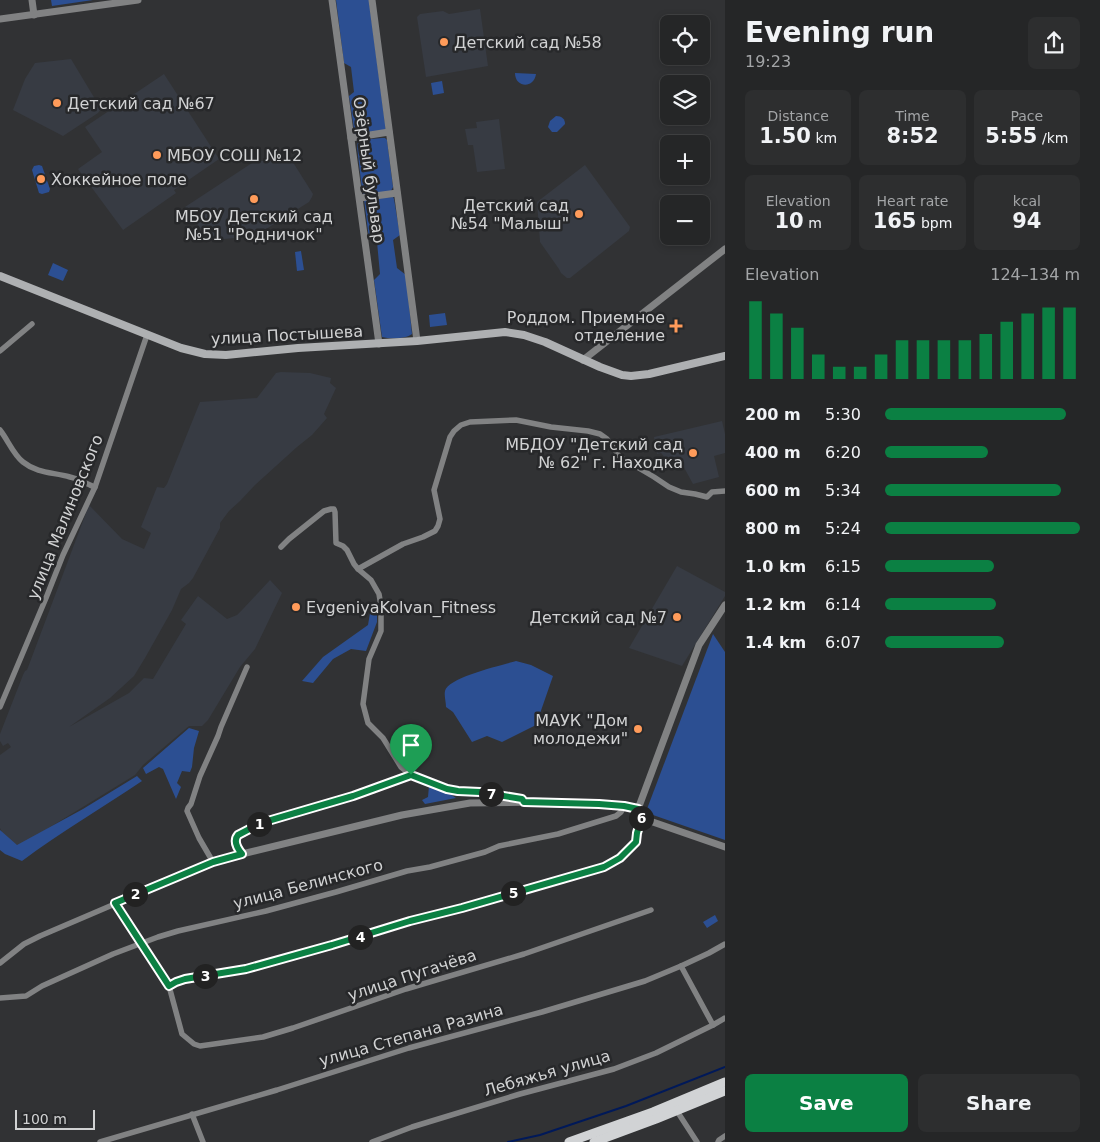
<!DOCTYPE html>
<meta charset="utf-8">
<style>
:root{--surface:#252627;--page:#2d2e2f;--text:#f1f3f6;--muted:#a3a5a7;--line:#424344;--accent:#0b8043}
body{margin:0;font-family:"DejaVu Sans",sans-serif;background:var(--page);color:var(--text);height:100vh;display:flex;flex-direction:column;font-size:19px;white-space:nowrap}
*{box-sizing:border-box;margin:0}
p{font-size:16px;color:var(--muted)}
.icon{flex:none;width:28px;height:28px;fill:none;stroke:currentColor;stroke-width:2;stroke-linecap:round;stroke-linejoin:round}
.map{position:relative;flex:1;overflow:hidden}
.details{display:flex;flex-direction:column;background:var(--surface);width:375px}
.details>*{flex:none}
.controls{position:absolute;left:660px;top:15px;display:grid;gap:10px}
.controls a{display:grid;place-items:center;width:50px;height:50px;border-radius:8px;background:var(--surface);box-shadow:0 2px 8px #0003,0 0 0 1px var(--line);font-size:25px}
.scale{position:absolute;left:15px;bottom:12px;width:80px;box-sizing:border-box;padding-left:5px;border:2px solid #d1d2d3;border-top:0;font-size:14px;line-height:18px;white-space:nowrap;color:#d1d2d3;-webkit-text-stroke:4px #27282a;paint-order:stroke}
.pin{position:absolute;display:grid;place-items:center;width:42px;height:42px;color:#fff;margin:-51px -21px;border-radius:50% 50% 50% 0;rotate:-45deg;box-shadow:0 0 5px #0007}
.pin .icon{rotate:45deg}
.km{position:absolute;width:25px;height:25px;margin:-12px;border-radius:50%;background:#222;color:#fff;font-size:14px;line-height:25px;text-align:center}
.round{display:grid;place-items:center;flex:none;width:52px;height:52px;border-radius:8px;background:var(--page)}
.summary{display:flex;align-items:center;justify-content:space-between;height:85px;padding:0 20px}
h1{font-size:28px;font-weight:700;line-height:38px}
.figures{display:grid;grid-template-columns:repeat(3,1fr);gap:8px;height:85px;padding:5px 20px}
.figures div{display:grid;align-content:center;border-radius:8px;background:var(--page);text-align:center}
.figures b{font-size:21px;font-weight:700}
.figures small{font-size:14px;font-weight:400}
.figures p{font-size:14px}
.chart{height:140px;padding:10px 20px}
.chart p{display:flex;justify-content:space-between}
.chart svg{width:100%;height:90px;margin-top:5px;stroke:var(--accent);stroke-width:6}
.button{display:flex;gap:10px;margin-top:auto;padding:10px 20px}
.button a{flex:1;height:58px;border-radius:8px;background:var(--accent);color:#fff;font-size:20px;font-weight:700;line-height:58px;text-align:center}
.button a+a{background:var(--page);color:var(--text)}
ul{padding:0 20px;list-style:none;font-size:16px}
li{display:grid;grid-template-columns:80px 60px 1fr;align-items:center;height:38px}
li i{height:12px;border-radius:6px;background:var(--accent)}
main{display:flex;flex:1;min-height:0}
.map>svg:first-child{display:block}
</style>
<main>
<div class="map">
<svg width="725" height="1142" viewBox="0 0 725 1142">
<rect width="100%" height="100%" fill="#313234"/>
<g fill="#373b43">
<polygon points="480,9 488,66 426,77 417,17 420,14 443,11 449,14"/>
<polygon points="71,59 101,109 98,113 63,136 13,110 25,79 35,63"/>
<polygon points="164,74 219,159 174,190 176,193 123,230 78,169 102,152 85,127"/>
<polygon points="499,119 505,169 477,172 473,145 468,145 465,129 477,128 476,122"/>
<polygon points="289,156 313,194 312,197 309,202 255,236 214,240 204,233 185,207 252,163"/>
<polygon points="585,165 630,227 629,231 570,278 567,278 561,273 559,269 540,242 537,202"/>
<polygon points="281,372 310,373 331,378 330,383 336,388 324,414 327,418 312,435 297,447 255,485 240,501 229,511 220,523 220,528 193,578 189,583 181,589 172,610 145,658 134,676 110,698 69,727 129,693 144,678 153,679 186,624 181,620 198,596 227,619 237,615 243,609 270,580 282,593 255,649 240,667 208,720 202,726 189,726 143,765 135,775 11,851 0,828 0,755 11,747 8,743 3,746 0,741 0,734 23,675 25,671 27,670 89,505 122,539 144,549 151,533 141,527 157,487 164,488 167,484 200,402 257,398 276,373"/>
<polygon points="722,421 725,434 725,453 714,456 719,477 693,484 681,462 671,462 667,460 661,453 657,454 654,437"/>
<polygon points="677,566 725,592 725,596 682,666 629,648"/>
</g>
<g fill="#2c4f92">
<polygon points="51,0 93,0 52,6"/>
<polygon points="336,0 369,0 386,130 355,136 349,96 354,92 351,67 344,63"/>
<path d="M515,73L536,74C534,89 515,88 515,73Z"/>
<polygon points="442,81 444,93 433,95 431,83"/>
<path d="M556,116C562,116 565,119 565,124L557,132H552L548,127L550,121Z"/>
<polygon points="382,138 385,138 387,140 393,187 391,191 365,195 363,193 362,190 357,146 358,142 360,140"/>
<polygon points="39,165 42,166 50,189 49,192 42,194 39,193 32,170 34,166"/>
<path d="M393,197L394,199L400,235L393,240L397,268L406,275L412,334C406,339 390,339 382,337L374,280L380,274L377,242L369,239L364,199Z"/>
<polygon points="301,251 304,270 297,271 295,252"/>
<polygon points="53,263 68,270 63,281 48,275"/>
<polygon points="445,313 447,325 430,327 429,315"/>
<polygon points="377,603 377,622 366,651 351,649 333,659 313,683 302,681 323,657 368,625 371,607"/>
<polygon points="713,634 725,652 725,840 653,815 650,813 647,809"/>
<path d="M516,661L531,665L553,676L536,725L502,742L487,736L472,742L453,712L446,707C446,702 444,696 445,691C448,677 503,665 516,661Z"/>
<polygon points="189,728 199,731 194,748 192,767 190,772 182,771 177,783 181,787 176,799 163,769 159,767 146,774 143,768"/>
<path d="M137,776L142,781C102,808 61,832 22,861L5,854L0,850V830L17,845L83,809Z"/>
<polygon points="429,786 444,790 456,798 425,804 422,800 428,797"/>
<polygon points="715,915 718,921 707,928 703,922"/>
</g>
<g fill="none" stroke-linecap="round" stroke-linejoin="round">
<polyline stroke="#001959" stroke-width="2" points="508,1142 540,1135 626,1106 725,1067"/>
<g stroke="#818283" stroke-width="5.5">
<polyline points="0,351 32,324"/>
<path d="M0,430C8,440 13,454 23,462C38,474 53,472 70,477C79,479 87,484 95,487"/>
<polyline points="281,547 289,539 324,511 331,509 334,509 335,512 336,543 343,546 347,550 354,564 358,569 371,580 379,594 381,606 381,631 369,659 363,704 368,723 383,738 401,767 411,775 447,789 458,791 480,792 522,799 524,802"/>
<polyline points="358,569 403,544 423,537 435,531 438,526 440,519 434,490 450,437 454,431 461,425 470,422 516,420 551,427 588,431 600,434 607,439 620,457 654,477 669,487 681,492 695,494 707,497 712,492 725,491"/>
<polyline points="0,707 46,598 63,555 95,487 147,335"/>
<polyline points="213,862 199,838 187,811 188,808 191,804 200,776 218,736 221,727 247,667"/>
<polyline points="115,903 169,986 182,1034 194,1044 200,1046 263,1037 293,1028 406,989 524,954 651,910"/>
<path d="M0,963L24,944L40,936L213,862L242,854C237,848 233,842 238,835L261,823L353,796L411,775"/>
<polyline points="681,966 713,1025"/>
<polyline points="169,986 176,981 185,979 246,969 332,945 410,921 462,908 603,867 620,858 636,842 637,833 642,816"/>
<polyline points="0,998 26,996 42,986 113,954 158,937 178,931 266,911 336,892 407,871 430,867 485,852 499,846 558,834 616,816 621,812 624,806"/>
<polyline points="675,1108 697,1142"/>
<polyline points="192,1114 203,1142"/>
<polyline points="100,1142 277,1090 409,1048 542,1012 645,981 681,966 709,953 725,944"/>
<polyline points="372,1142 412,1127 520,1094 614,1069 656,1053 713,1025 725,1018"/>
<polyline points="718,1142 719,1140 725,1136"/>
</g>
<g stroke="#818283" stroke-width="7">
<polyline points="32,0 34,15"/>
<polyline points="332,0 379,344"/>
<polyline points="372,0 417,341"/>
<polyline points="0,19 138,0"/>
<polyline points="351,138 389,132"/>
<polyline points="360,198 397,193"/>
<polyline points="583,360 725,249"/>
<polyline points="638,809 699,645 725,605"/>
<polyline points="638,809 642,816 647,820 725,847"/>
<polyline points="242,854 402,815 470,803 535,802 599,804 624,806 638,809"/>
</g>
<polyline stroke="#aeb0b2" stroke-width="8" points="0,276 181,348 205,354 226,355 298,348 417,341 505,332 524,335 545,342 600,367 622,375 631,376 649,374 725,356"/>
<g stroke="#d1d3d5" stroke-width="9">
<polyline points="569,1142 653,1112 725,1082"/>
<polyline points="594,1142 656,1119 725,1091"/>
</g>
</g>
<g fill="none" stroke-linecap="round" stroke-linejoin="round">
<g stroke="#fff" stroke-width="10">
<path id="route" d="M411,775L447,789L458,791L480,792L522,799L524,802L599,804L624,806L638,809L642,816L637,833L636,842L620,858L604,867L462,908L410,921L332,945L246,969L185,979L176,982L169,986L115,903L213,862L242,854C237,848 233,841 238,835L261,823L353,796Z"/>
</g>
<use href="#route" stroke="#0b8043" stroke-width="6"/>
</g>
<g fill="#ff9b5a" stroke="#27282a" stroke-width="2">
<circle cx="444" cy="42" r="5"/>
<circle cx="57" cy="103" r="5"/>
<circle cx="157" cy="155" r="5"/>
<circle cx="41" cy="179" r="5"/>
<circle cx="254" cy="199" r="5"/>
<circle cx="579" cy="214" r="5"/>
<path d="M673.5 318.5h5v5h5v5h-5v5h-5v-5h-5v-5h5z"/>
<circle cx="693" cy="453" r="5"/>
<circle cx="296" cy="607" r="5"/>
<circle cx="677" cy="617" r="5"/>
<circle cx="638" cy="729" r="5"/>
</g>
<g text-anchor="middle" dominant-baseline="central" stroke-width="5" stroke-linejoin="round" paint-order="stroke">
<g font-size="16" fill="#d1d2d3" stroke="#27282a" text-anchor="start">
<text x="454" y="42">Детский сад №58</text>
<text x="67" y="103">Детский сад №67</text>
<text x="167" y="155">МБОУ СОШ №12</text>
<text x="51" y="179">Хоккейное поле</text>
<text x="569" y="205" text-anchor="end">Детский сад<tspan x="569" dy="18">№54 "Малыш"</tspan></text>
<text x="254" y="216" text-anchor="middle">МБОУ Детский сад<tspan x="254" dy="18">№51 "Родничок"</tspan></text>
<text x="665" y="317" text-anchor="end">Роддом. Приемное<tspan x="665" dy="18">отделение</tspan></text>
<text x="683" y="444" text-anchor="end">МБДОУ "Детский сад<tspan x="683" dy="18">№ 62" г. Находка</tspan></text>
<text x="306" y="607">EvgeniyaKolvan_Fitness</text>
<text x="667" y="617" text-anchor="end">Детский сад №7</text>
<text x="628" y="720" text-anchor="end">МАУК "Дом<tspan x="628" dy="18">молодежи"</tspan></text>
</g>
<g font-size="16" fill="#d1d2d3" stroke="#27282a">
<text transform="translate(369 170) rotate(82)">Озёрный бульвар</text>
<text transform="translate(287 335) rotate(-3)">улица Постышева</text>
<text transform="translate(65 517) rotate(-68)">улица Малиновского</text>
<text transform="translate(308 884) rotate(-15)">улица Белинского</text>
<text transform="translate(412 975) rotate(-18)">улица Пугачёва</text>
<text transform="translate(411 1035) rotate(-16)">улица Степана Разина</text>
<text transform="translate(547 1073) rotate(-16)">Лебяжья улица</text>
</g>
</g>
</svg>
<div class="controls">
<a><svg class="icon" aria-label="locate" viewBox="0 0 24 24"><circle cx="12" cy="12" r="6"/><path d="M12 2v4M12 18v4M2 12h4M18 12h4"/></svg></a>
<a><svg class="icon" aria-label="layers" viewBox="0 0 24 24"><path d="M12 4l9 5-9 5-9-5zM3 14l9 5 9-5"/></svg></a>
<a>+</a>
<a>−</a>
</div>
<div class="scale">100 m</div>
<div class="pin" style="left:411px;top:775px;background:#1e9e55"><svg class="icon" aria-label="arrive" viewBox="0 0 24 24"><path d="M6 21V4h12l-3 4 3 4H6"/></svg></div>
<b class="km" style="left:259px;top:824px">1</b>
<b class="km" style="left:135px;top:894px">2</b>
<b class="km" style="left:205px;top:976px">3</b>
<b class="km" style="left:360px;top:937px">4</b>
<b class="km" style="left:513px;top:893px">5</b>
<b class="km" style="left:641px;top:818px">6</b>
<b class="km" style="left:491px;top:794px">7</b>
</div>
<section class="details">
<div class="summary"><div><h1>Evening run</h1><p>19:23</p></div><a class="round"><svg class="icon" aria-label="share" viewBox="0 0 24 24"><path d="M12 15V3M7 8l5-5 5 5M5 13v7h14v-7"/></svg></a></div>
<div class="figures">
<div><p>Distance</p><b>1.50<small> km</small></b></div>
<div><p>Time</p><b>8:52</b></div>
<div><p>Pace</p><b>5:55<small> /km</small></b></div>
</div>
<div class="figures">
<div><p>Elevation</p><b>10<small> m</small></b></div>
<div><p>Heart rate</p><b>165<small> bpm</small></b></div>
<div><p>kcal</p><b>94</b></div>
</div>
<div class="chart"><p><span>Elevation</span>124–134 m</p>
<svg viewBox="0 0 160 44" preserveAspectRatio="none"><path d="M5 44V6M15 44V12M25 44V19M35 44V32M45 44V38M55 44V38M65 44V32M75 44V25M85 44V25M95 44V25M105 44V25M115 44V22M125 44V16M135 44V12M145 44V9M155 44V9"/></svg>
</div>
<ul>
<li><b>200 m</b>5:30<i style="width:93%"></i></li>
<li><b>400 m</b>6:20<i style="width:53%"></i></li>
<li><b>600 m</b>5:34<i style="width:90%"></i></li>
<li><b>800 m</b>5:24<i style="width:100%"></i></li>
<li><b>1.0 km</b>6:15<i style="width:56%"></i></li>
<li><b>1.2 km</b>6:14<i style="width:57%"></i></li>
<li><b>1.4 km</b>6:07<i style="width:61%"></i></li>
</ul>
<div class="button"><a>Save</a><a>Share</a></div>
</section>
</main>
